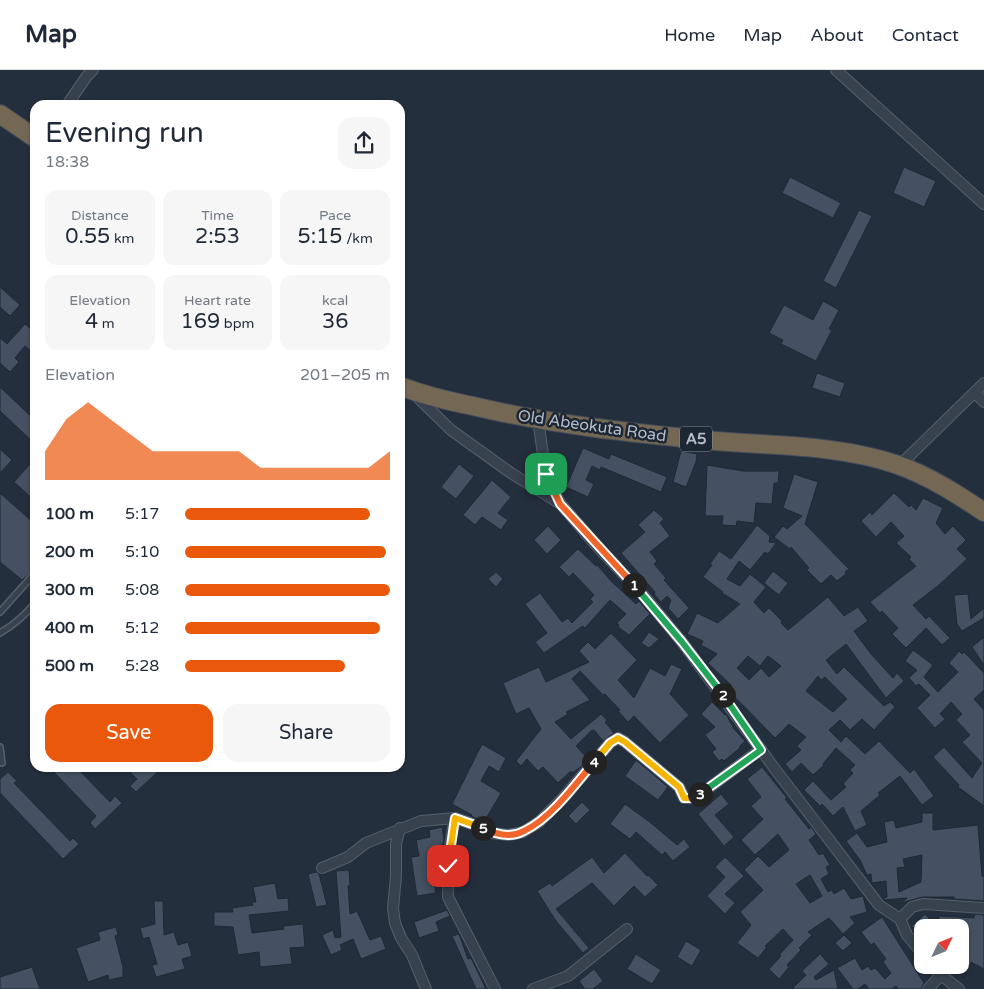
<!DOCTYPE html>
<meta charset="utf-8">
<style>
:root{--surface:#fff;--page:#f6f6f7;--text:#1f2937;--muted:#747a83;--line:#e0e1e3;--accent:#ea580c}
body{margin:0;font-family:"Varela Round",sans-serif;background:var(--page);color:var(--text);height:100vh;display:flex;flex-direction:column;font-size:19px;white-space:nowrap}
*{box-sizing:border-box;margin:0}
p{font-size:16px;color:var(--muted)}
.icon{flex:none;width:28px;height:28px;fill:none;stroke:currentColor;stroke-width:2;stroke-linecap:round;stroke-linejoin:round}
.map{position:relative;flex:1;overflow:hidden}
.sheet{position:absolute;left:30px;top:30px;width:375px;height:672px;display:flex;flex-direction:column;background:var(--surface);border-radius:15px;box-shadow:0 1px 4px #0004}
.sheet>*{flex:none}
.needle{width:32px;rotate:47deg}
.fabs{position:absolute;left:914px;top:849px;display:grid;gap:10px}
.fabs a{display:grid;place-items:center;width:55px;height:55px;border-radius:10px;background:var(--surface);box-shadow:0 1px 4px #0004;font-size:25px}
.pin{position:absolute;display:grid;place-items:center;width:42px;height:42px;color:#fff;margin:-21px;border-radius:10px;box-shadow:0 2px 8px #0006}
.km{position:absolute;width:25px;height:25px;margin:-12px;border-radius:50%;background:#222;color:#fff;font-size:14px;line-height:25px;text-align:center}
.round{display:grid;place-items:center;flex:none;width:52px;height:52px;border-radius:15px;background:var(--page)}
.headline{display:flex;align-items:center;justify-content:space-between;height:85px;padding:0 15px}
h1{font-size:28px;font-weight:600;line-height:38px}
.stats{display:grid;grid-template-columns:repeat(3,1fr);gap:8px;height:85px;padding:5px 15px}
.stats div{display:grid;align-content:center;border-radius:12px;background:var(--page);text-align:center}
.stats b{font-size:21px;font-weight:600}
.stats small{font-size:14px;font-weight:400}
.stats p{font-size:14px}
.chart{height:140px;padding:10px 15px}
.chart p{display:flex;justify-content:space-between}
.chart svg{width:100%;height:90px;margin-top:5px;fill:var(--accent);opacity:.7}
.cta{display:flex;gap:10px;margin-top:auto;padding:10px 15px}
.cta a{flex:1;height:58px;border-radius:15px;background:var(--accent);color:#fff;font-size:20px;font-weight:600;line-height:58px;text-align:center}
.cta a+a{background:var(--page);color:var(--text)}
ul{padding:0 15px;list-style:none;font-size:16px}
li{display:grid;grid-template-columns:80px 60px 1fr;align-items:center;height:38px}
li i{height:12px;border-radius:6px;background:var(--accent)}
header{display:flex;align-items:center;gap:30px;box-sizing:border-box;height:70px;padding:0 25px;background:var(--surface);border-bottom:1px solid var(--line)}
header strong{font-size:24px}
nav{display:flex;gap:28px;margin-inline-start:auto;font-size:18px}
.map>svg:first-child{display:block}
</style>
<header>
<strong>Map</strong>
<nav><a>Home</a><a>Map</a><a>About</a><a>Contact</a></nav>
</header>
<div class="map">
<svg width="984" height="919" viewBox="0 0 984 919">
<rect width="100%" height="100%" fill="#242f3e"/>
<g fill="#455162" stroke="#1f2835" fill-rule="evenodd">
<polygon points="904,97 936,111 924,137 893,123"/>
<polygon points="790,107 841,133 833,148 782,123"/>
<polygon points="859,140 872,146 836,218 823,211"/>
<polygon points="0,217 20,235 10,246 0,237"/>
<polygon points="823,231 839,240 829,259 832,260 816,291 781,274 783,270 769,263 784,235 813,250"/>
<polygon points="25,254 35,262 35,284 25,276 15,288 19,292 10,302 0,293 0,268 7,274"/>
<polygon points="817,303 845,313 840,327 812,318"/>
<polygon points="0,317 35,350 35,374 0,341"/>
<polygon points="583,378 609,389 611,384 667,407 661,422 601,397 600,400 592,396 586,410 594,414 588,427 566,417"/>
<polygon points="0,379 12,390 0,403"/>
<polygon points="681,381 697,384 696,392 686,417 673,412"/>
<polygon points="35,388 35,431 14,412"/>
<polygon points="459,394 474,406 456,429 441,417"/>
<polygon points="707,395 743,401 779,401 778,413 774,413 772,434 756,433 754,453 737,451 736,456 722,455 723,446 705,446"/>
<polygon points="794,404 818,412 805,454 849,499 845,502 846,504 837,511 831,505 821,514 807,500 809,498 791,477 790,479 774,467 783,456 787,459 802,446 783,438"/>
<polygon points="492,410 511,427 498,443 508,450 501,460 482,447 475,455 463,445"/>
<polygon points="0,423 35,454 35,499 22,510 0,492"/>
<polygon points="894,423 909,437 911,435 916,440 923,428 943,438 936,453 945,464 953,456 966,470 957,479 967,489 939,515 913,535 926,549 929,546 950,568 942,575 926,558 906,578 892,564 898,558 882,541 880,543 870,532 916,496 909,489 911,487 896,473 904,466 891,452 876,467 861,451 870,442 872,445"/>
<polygon points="654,440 664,449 660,453 670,466 650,482 657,491 654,494 666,508 664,510 689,538 678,549 668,538 671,530 667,526 661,532 654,524 655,522 621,483 645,462 638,455"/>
<path d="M757,455L770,466L769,472L776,473L768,484L765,482L750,500L739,491L727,509L740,516L750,504L766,517L754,532L764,543L769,538L782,551L781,553L788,560L828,527L844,546L858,537L868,551L854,561L871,584L893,608L897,603L904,611L886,628L846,574L826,590L837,604L844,597L884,636L890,632L895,637L874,660L862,649L850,660L840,650L829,660L841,672L846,666L865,684L879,671L910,703L914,699L934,726L922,735L900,706L878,723L880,725L861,741L867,755L855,761L843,737L833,746L822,734L820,736L804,720L813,711L831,730L846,717L843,714L853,703L850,700L855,695L836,678L823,694L824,695L813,705L801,693L792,702L785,694L801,680L797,676L806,667L789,654L775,668L728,620L732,616L708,593L717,584L701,575L703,571L687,564L697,543L718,553L740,534L722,523L723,522L703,507L712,495L710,494L719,481L731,489ZM748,586L760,596L768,586L781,596L769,607L761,598L749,610L737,598ZM818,606L821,610L825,607L847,629L833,642L806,621Z"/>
<polygon points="548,456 561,470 547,484 534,470"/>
<polygon points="578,479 596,496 597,495 612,512 636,534 639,531 650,544 629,565 618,557 619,555 617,553 626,544 610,530 585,558 583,556 544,583 535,572 547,563 525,534 540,523 562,552 568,548 572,553 593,532 590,529 594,525 573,503 569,507 559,497"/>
<polygon points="773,501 788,513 779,525 764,513"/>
<polygon points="496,502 503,509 496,517 488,509"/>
<polygon points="968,524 971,549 984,538 984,548 962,561 957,554 954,525"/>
<polygon points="649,562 659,569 649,578 641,573"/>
<polygon points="611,563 637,590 618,610 634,628 650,598 665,606 671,594 682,599 670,624 689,645 660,673 634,646 628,652 618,641 620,640 605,624 603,625 580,601 572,609 590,630 566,642 568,644 555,652 571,669 601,644 607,650 605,652 614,663 603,671 595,661 592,660 576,676 588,689 582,696 572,703 571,701 558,713 543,697 538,701 527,689 521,696 516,691 541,659 529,638 516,644 503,613 539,597 546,612 589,592 579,581 588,572 595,579"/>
<polygon points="984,567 984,595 972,577"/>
<polygon points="913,580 933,595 924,607 938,622 958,602 949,593 959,581 962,584 964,582 984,603 984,620 974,629 984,640 984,736 958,717 959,715 933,687 944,677 972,708 982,693 962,672 970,665 956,650 962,644 951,632 940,644 945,649 935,658 917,638 930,625 919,614 916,616 909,608 917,600 905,591"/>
<polygon points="712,632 725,645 726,644 734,659 745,671 739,677 740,678 724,691 722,689 719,691 712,682 716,679 705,665 715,657 701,644"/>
<polygon points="482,674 506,688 499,702 489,696 481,711 501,723 484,752 471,746 472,745 452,734"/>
<polygon points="636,690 668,717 658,730 625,706"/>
<path d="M762,697L787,728L785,729L809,759L811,757L816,764L809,770L819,785L823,783L830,795L826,797L829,804L821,809L828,822L832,820L834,824L844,818L851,829L863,826L867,842L850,847L855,853L843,864L829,848L808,862L812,865L799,878L801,880L787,895L789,897L779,909L769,899L781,886L779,885L793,870L783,859L765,876L767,877L758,888L737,873L751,855L740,842L763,820L744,800L758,786L769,797L789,780L778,764L755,785L741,770L763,749L751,736L761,727L747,709ZM810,805L822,826L810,833L796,814Z"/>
<polygon points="50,698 77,698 110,732 115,726 122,733 95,759 90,753 96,746"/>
<polygon points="126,698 162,698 136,722 130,716 137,709"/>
<polygon points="8,702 17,711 14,713 70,771 73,768 79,774 63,789 0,723 0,709"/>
<polygon points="721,724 729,734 715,745 734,767 724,776 698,744"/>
<polygon points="582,732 590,740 576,754 568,746"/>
<polygon points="625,734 651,753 677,775 684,769 690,777 673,791 665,782 662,785 636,762 630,769 610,754"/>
<path d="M922,743H933V760L978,755L982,806L984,807V831L954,829V827H922L901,833L907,828L884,830V828L887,827L886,811L872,813L871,804L867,805L860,790L846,771L857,763L867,777L887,772L884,752L894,750L896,758L922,752ZM922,785L921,812L899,822L897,798L905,797L903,789Z"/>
<polygon points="442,757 444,770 443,774 442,774 442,798 432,800 436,823 417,826 411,787 419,786 416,770 430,767 429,760"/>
<polygon points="625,783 647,806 648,805 658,815 645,827 634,816 614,836 592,813 556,839 589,878 583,883 556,851 537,821 550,813 552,816 592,787 604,803"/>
<polygon points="725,787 744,806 725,824 735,833 725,844 707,826 725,807 715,797"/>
<polygon points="349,800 350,816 348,816 350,844 357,841 370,870 381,866 386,879 361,889 353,869 340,875 342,880 331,885 322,865 333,860 335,868 341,867 336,801"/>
<polygon points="317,802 319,804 327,835 316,837 308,804"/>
<polygon points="275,813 278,829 288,828 289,841 249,845 252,863 284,859 283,856 303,854 305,877 290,878 292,894 260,897 259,882 238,885 233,857 214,856 214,842 233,842 232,838 253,835 252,832 256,832 253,817"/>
<polygon points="154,831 163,831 164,865 174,862 178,875 188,872 192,886 182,889 185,899 156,907 152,895 157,894 149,867 143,869 140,858 155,854"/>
<polygon points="447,840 450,846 436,852 439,861 419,868 414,852"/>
<polygon points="925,844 938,858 922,858 922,865 916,858 911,857"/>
<polygon points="975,844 984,845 984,899 971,892 970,895 960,892 960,879 966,859 938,858 939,846 974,848"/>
<polygon points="882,847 924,913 921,919 898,919 896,916 892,919 869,919 865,914 858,919 853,919 837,898 855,888 862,900 868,896 871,900 875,898 885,909 891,903 883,892 886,889 874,873 871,875 861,862"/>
<polygon points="116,857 118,865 115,866 123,897 123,907 109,910 108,905 88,912 76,878 100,870 98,862"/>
<polygon points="459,864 468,889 471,888 486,919 476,919 452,866"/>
<polygon points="844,865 852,873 843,881 835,873"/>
<polygon points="686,871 701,880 692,896 677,887"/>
<polygon points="636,884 661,900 652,914 627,899"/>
<polygon points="820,884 829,894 814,907 816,910 834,900 838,919 792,919 806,905 802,901"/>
<polygon points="32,897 40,919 0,919 0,907"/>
<polygon points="594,899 603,911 593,919 585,919 579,911"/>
</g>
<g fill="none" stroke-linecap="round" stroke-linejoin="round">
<g stroke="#565f6c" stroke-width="8">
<g id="lane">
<polyline points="0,542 35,503"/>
<path d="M0,563C14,555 25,545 35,533"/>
<polyline points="0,677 2,693"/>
</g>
</g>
<g stroke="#565f6c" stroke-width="12">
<g id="street">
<polyline points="836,0 984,134"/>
<polyline points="67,35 87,6 93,0"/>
<polyline points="413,323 451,360 511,403 559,433"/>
<polyline points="975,323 984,332"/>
<polyline points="538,350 546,405 560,433 595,474 644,526 682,572 775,699 879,835 900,849 907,865 922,883"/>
<polyline points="899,396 984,313"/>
<polyline points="455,748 449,781 448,827 495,919"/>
<polyline points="400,758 396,774 396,806 393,839 395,853 401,868 412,885 426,919"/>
<polyline points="322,798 348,787 366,773 421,751 455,748 475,755 492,763 508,765 523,762 539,752 564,727 610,673 618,668 625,672 679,717 684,728 693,728 702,723 761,679"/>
<polyline points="900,849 912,837 923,834 984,838"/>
<polyline points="932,895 941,905 959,919"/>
<polyline points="533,919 568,906 627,859"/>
<polyline points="928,919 941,905"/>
</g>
</g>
<g stroke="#434c59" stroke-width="20">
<g id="highway">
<polyline points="0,44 35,68"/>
<path d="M400,316C423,325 448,331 473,336C552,355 634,363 715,371C776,376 840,375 898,395C929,406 957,424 984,442"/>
</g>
</g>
<use href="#lane" stroke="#38414e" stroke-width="5"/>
<use href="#street" stroke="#38414e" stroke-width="10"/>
<use href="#highway" stroke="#746855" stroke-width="18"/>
</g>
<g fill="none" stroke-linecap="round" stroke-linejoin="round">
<g stroke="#fff" stroke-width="10">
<polyline id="split-1" points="546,404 560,434 634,515"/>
</g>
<g stroke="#fff" stroke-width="10">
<polyline id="split-2" points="634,515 682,572 723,625"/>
</g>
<g stroke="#fff" stroke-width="10">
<polyline id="split-3" points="700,724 761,680 723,625"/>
</g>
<g stroke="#fff" stroke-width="10">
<polyline id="split-4" points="594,692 610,673 618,668 625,672 679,717 684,728 693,728 700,724"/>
</g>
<g stroke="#fff" stroke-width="10">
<path id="split-5" d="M483,758C495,764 511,768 524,761C550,749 576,714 594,692"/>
</g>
<g stroke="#fff" stroke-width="10">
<polyline id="split-6" points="448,796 455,748 483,758"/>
</g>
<use href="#split-1" stroke="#f0652b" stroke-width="6"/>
<use href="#split-2" stroke="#22a559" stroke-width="6"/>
<use href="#split-3" stroke="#22a559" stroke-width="6"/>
<use href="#split-4" stroke="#f5b400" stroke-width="6"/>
<use href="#split-5" stroke="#f0652b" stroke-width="6"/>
<use href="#split-6" stroke="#f5b400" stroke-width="6"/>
</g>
<g text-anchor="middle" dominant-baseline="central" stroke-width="5" stroke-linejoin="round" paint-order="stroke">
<rect fill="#1d2633" stroke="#878f9c" stroke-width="1" x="680" y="356.5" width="32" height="25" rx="4"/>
<g font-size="15" font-weight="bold" fill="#b4bcc9">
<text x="696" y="369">A5</text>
</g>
<g font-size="16" fill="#b4bcc9" stroke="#1d2633">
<text transform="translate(592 356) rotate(8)">Old Abeokuta Road</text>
</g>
</g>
</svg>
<div class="fabs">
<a><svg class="needle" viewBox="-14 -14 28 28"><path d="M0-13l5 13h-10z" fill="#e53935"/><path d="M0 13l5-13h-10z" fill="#747a83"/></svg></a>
</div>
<div class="pin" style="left:546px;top:404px;background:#1e9e55"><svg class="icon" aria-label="arrive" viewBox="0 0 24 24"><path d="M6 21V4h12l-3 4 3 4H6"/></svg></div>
<div class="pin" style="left:448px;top:796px;background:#d93025"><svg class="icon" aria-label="check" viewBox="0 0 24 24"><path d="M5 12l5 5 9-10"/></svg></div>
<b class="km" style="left:634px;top:515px">1</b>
<b class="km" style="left:723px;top:625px">2</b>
<b class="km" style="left:700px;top:724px">3</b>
<b class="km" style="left:594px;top:692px">4</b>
<b class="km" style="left:483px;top:758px">5</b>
<section class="sheet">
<div class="headline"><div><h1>Evening run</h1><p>18:38</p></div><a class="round"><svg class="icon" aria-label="share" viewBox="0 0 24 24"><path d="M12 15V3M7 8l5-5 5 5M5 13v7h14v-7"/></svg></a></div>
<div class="stats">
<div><p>Distance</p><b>0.55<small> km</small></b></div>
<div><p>Time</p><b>2:53</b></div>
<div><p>Pace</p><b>5:15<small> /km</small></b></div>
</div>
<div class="stats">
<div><p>Elevation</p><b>4<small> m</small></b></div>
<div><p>Heart rate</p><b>169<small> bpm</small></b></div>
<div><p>kcal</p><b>36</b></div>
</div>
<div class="chart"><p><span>Elevation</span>201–205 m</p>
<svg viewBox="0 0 160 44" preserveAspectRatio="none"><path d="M0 44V30L10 14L20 6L30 14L40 22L50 30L60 30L70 30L80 30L90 30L100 38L110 38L120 38L130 38L140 38L150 38L160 30V44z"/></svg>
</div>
<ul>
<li><b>100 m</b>5:17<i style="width:90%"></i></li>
<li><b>200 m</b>5:10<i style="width:98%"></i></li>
<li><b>300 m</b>5:08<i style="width:100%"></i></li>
<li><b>400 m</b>5:12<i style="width:95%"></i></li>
<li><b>500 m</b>5:28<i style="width:78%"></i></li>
</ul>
<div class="cta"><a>Save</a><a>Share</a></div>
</section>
</div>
